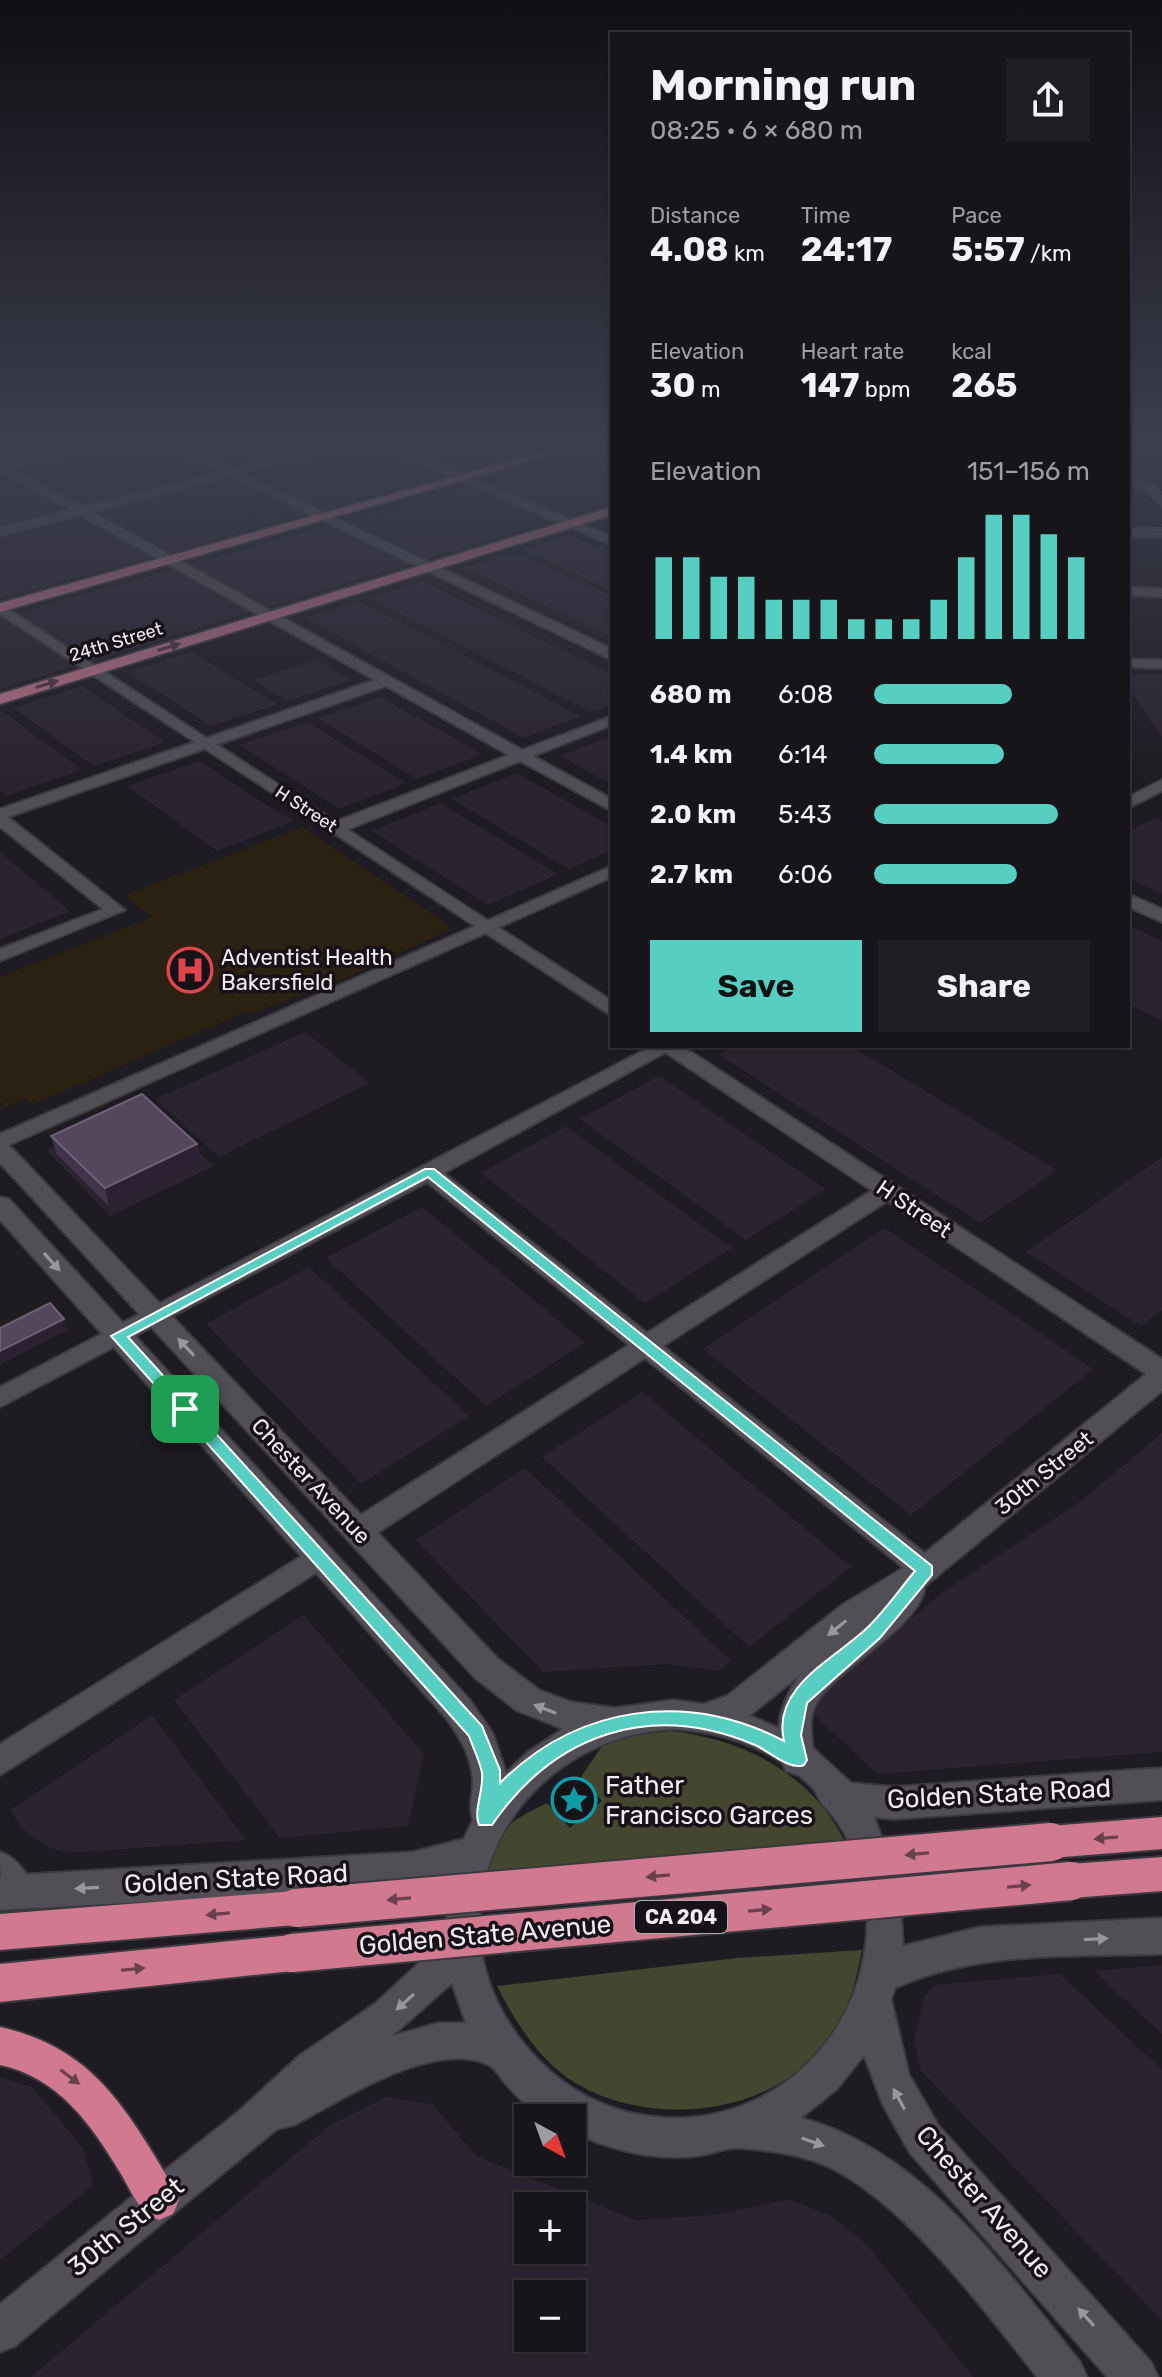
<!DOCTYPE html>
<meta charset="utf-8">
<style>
:root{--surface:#17141a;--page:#201d23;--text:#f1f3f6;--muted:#9e9ea2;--line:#363339;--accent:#56cec2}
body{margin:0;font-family:Rubik,sans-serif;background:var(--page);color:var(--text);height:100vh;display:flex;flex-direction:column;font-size:30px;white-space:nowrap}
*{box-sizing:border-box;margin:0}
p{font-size:26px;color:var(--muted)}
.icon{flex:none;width:44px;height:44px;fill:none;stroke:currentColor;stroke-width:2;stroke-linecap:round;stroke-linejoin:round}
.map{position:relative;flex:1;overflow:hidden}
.details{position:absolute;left:610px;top:32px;width:520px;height:1016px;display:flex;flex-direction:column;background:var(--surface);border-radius:0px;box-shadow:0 2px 6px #0004,0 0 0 2px var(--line)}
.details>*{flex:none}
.needle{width:52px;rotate:139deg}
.controls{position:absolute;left:514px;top:2104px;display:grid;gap:16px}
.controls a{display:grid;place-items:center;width:72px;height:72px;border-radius:0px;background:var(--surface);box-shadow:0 2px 6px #0004,0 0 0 2px var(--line);font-size:40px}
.pin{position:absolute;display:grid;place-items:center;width:68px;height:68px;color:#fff;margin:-34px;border-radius:16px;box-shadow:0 4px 12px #0006}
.round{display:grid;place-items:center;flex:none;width:84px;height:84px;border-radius:0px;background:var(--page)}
.headline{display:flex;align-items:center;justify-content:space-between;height:136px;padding:0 40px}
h1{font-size:44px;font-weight:700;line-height:60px}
.metrics{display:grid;grid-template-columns:repeat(3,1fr);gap:12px;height:136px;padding:8px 40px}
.metrics div{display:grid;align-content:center}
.metrics b{font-size:34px;font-weight:700}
.metrics small{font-size:22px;font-weight:400}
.metrics p{font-size:22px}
.chart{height:224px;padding:16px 40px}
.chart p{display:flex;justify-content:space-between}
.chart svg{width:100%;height:144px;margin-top:8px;stroke:var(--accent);stroke-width:6}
.button{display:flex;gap:16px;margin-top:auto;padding:16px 40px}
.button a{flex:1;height:92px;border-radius:0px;background:var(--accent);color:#111;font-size:32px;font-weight:700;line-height:92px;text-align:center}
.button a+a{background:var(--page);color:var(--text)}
ul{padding:0 40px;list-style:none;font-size:26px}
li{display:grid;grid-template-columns:128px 96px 1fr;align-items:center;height:60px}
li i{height:20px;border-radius:10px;background:var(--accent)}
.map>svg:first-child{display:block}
</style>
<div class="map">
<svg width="1162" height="2377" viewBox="0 0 1162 2377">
<rect width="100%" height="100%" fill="#1f1b22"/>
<g fill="#2b2430" fill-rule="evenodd">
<polygon points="0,447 550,447 0,599"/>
<polygon points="612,447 612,502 0,689 0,618"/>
<polygon points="569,535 612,553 612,590 522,550"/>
<polygon points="514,553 612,596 612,637 465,568"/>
<polygon points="422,581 612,674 612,704 591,712 369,598"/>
<polygon points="359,601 400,622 581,716 524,738 305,618"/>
<polygon points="192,652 250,688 278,704 211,726 127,672"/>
<polygon points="316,660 352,680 288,701 253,680"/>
<polygon points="1128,674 1162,675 1162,737 1128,687"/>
<polygon points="82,686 126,716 165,742 94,766 13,708"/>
<polygon points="381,697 482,754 417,779 317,718"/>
<polygon points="0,712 2,711 82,770 6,796 0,791"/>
<polygon points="307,722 407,783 339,809 240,745"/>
<polygon points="612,736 612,785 560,756"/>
<polygon points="200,761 265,804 294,821 217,851 127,786"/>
<polygon points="517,773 612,827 612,850 569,869 452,799"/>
<polygon points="441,803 442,804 558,874 488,905 372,831"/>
<polygon points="1155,818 1162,821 1162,894 1128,878 1128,832"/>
<polygon points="0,852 70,911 0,939"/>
<polygon points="1128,925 1162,941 1162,1021 1128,1004"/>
<polygon points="305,1032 370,1083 219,1157 155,1099"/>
<polygon points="732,1046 851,1046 1057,1170 980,1223 718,1054"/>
<polygon points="659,1076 826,1189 746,1240 580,1119"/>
<polygon points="146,1103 214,1166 110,1216 46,1150"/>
<polygon points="566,1126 732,1248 645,1303 481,1173"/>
<polygon points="1162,1157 1162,1310 1141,1326 1026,1252"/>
<polygon points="422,1207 500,1272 585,1343 486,1406 326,1258"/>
<polygon points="885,1228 1093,1369 911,1515 703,1349"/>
<polygon points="309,1267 469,1416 361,1484 206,1324"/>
<polygon points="642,1392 851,1567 749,1647 542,1457"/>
<polygon points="1162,1433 1162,1752 877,1774 805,1706 942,1593 1081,1501"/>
<polygon points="525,1468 595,1533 731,1661 719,1671 667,1664 543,1672 416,1540"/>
<polygon points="303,1615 424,1754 408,1826 280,1838 174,1700"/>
<polygon points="152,1715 246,1840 69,1853 47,1847 22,1828 10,1810"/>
<polygon points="1162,1965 1162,2034 1094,1971"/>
<polygon points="1060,1974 1162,2070 1162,2320 921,2071 914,2041 925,1995 934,1985"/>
<polygon points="0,2077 32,2087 83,2148 93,2185 0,2260"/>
<path d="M386,2097L432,2104L476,2156L636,2220L715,2215L789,2199L833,2217L868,2246L973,2377H31L330,2125ZM528,2206H572V2250H528ZM528,2294H572V2338H528Z"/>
</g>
<polygon fill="#2c2213" points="302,827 449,925 447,931 339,981 252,1013 245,1012 32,1105 25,1098 6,1107 0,1101 0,977 152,917 125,895"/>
<g fill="#44462f">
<path d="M670,1731C745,1739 814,1775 847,1846L486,1872C498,1828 508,1822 547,1803L570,1828L602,1801L581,1777L602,1746L601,1740Z"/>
<path d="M862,1950C858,1969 854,1990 846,2009C805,2110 665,2135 577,2084C540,2062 516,2023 497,1986L737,1958Z"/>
</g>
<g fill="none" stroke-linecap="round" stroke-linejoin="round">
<g stroke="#3c393e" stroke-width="4">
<g id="minor">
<polygon points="322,447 339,447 92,512 522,750 612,716 612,725 533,756 612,799 612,811 520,761 341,832 329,832 329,824 509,755 386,686 8,817 125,910 0,961 0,949 103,909 0,827 0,809 375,680 80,515 0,536 0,528 71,510 0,471 0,463 83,507"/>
<polygon points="382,447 396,447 612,537 612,545"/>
<polygon points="593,447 612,448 612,455 594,449"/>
<polygon points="1128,477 1152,484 1162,495 1162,506 1144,488 1128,484"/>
<polygon points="1128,528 1162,529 1162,537 1128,536"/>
<polygon points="1128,587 1162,589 1162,597 1128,595"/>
<polygon points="1128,659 1162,660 1162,668 1128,667"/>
<polygon points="1162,780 1162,791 1128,808 1128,797"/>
<polygon points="612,866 612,877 0,1149 0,1134"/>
<polygon points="652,1046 677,1046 444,1173 647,1333 879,1186 895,1186 898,1191 895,1196 663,1346 936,1562 940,1570 936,1578 926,1581 916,1578 645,1358 368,1539 358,1542 348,1539 344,1531 348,1523 629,1345 427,1182 0,1407 0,1387"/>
<polygon points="318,1546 328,1549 332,1557 328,1565 0,1775 0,1744"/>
<path d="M0,1852C17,1858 28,1874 35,1891L31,1902L19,1907C0,1897 0,1875 0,1852Z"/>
</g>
</g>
<g stroke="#3c393e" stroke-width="4">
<g id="tertiary">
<polygon points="74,447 95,447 0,472 0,464"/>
<polygon points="0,604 612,1001 612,1016 0,614"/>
<path d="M656,1046H682L1162,1359V1391L925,1586C920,1628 836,1668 816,1704C804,1726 819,1750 810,1771L798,1775L786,1771C771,1737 779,1705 799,1676L749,1716L705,1733L693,1728L689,1718L693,1708L727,1696L842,1605L915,1561L1146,1374Z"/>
<polygon points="159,2180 173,2186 179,2200 173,2214 15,2346 0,2352 0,2304 145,2186"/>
</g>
</g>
<g stroke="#3c393e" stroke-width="4">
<g id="secondary">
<polygon points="170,447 185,447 612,649 612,660"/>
<polygon points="1128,894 1162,909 1162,922 1128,907"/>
<path d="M0,1142L8,1144L497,1658L539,1690L571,1702L615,1708L674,1700L735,1709L803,1739L851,1783L894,1787L1162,1768V1800L894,1819L874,1817L899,1885L903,1946L980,1927L1162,1918V1954C1073,1957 978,1950 895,1988L891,1999L909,2075L938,2125L1151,2362L1158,2377H1107L910,2153L883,2105L864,2055L837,2089L801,2118C922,2150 1005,2269 1080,2362L1087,2377H1037C986,2312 903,2201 827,2166C801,2154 767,2150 738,2148C726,2147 709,2155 696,2156C653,2161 611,2150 572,2132V2118C538,2118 527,2108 505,2083C500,2077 495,2068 489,2065C434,2038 341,2101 294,2125L277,2129L173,2214L159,2220L145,2214L139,2200L145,2186L239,2111L299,2056L376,2003L445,1939L451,1876L413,1886L379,1889L0,1910V1876L413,1852L464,1839L473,1820C468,1808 473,1795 473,1782C472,1757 461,1739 447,1719L0,1220V1197L9,1199L469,1699L493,1734L506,1773L528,1752L563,1729L516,1710L475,1678L0,1163ZM674,1729C727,1732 774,1749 812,1787C818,1793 819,1802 825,1807C851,1835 865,1872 867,1912C872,2023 785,2120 671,2118C608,2116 558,2088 520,2039C421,1909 515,1737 674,1729ZM452,1983L466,2023H439L392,2036Z"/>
</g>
</g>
<g stroke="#3c393e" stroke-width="4">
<g id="primary">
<polygon points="561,447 580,447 0,612 0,603"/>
<polygon points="612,507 612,515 0,704 0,694"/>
</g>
</g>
<g stroke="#3c393e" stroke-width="4">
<g id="trunk">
<polygon points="1162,1817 1162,1849 1051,1858 1039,1854 1034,1842 1039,1830 1051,1826"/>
<polygon points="1162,1857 1162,1891 1071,1898 1059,1893 1053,1881 1059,1869 1071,1864"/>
<polygon points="296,1891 309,1896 314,1908 309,1920 296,1925 0,1950 0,1914"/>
<polygon points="292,1935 305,1940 310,1953 305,1966 292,1971 0,2002 0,1964"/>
<path d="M0,2027C94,2048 126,2109 173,2186L179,2200L173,2214L159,2220C139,2212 132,2193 121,2174C91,2124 59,2078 0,2065Z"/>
</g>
</g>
<use href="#minor" fill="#524e56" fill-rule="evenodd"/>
<use href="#tertiary" fill="#524e56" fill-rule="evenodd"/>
<use href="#secondary" fill="#524e56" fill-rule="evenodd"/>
<use href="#primary" fill="#b16e81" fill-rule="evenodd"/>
<use href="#trunk" fill="#d07990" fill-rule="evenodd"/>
<g stroke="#3c393e" stroke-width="42" stroke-linecap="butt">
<g id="trunk-bridge">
<polyline points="296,1908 1051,1842"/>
<polyline points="292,1953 1071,1881"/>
</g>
</g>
<use href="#trunk-bridge" stroke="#d07990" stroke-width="38"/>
</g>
<polygon fill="#41334c" points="51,1136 197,1144 201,1162 109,1206 56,1153"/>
<g fill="#2c2133">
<polygon points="197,1144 201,1162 109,1206 105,1188"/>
<polygon points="64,1319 67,1330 0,1365 0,1351"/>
</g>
<g fill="#54475d" stroke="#6c6175" stroke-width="2">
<polygon points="142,1094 197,1144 105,1188 51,1136"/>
<polygon points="50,1303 64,1319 0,1351 0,1328"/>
</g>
<defs><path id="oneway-solid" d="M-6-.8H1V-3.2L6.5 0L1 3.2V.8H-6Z" transform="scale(2)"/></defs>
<g fill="#543742">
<use href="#oneway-solid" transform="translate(169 647) rotate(-17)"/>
<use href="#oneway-solid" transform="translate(47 684) rotate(-17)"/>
</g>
<g fill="#99969c">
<use href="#oneway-solid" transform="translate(52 1262) rotate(48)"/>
<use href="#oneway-solid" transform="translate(186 1347) rotate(-133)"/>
<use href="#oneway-solid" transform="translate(837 1628) rotate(141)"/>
<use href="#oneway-solid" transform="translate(545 1709) rotate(-159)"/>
<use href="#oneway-solid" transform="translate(87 1888) rotate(177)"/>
<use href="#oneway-solid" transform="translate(1096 1939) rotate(-3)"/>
<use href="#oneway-solid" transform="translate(405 2002) rotate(138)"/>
<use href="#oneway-solid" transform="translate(899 2099) rotate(-118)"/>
<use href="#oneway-solid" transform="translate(813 2142) rotate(20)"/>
<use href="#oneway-solid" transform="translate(1086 2317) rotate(-132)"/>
</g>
<g fill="#6a404e">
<use href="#oneway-solid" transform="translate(1106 1838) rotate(175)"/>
<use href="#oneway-solid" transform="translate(917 1854) rotate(175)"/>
<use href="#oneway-solid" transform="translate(658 1876) rotate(175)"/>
<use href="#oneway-solid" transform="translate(1019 1886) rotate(-5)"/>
<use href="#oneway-solid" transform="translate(399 1899) rotate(175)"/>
<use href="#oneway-solid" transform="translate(760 1910) rotate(-5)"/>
<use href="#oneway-solid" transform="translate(218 1914) rotate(175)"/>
<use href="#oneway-solid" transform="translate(133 1969) rotate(-6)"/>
<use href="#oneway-solid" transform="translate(70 2077) rotate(37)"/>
</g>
<linearGradient id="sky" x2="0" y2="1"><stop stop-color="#110f13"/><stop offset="0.57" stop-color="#3c3f4f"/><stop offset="1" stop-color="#3c3f4f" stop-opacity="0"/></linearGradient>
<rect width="1162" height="780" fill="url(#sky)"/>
<path fill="#56cec2" stroke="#fff" stroke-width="2" fill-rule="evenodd" d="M425,1169H434L932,1566V1575L880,1638L807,1703L801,1735L807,1760L804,1765C790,1771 769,1751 755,1745C651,1701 555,1733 492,1825H479C473,1811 484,1790 482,1773C480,1761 473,1748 469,1736L111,1336ZM428,1177L915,1571C899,1590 885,1611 867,1628C836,1658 771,1687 784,1741C687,1690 578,1705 500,1783V1770L482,1726L128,1337Z"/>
<defs>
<g id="hospital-ring" transform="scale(2.3)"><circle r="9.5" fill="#161218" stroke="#e0444e" stroke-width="1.5"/><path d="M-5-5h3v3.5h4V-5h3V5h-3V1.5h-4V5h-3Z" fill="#e0444e"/></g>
<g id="sight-ring" transform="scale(2.3)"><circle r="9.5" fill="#161218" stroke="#0f9aa8" stroke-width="1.5"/><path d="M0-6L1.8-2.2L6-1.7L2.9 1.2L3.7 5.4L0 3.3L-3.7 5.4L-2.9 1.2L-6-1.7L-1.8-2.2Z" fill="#0f9aa8"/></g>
</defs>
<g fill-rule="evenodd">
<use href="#hospital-ring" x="190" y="970"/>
<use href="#sight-ring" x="574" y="1800"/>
</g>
<g text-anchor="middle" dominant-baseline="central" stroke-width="7" stroke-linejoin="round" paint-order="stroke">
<g font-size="18" fill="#f0edf2" stroke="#161218">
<text transform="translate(116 642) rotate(-17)">24th Street</text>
<text transform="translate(306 809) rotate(33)">H Street</text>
</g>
<rect fill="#161218" stroke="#afabb1" stroke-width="2" x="635" y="1901" width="92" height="32" rx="6"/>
<g font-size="20" font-weight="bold" fill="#f0edf2">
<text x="681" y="1917">CA 204</text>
</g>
<g font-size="22" fill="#f0edf2" stroke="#161218" text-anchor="start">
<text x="221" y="957">Adventist Health<tspan x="221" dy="25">Bakersfield</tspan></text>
</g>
<g font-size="22" fill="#f0edf2" stroke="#161218">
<text transform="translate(914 1209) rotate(34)">H Street</text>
<text transform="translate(1044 1473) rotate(-39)">30th Street</text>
<text transform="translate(311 1481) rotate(47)">Chester Avenue</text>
</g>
<g font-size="26" fill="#f0edf2" stroke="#161218" text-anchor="start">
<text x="605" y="1785">Father<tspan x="605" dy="30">Francisco Garces</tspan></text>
</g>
<g font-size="26" fill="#f0edf2" stroke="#161218">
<text transform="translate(999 1794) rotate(-3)">Golden State Road</text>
<text transform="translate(236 1879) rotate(-3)">Golden State Road</text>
<text transform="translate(485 1935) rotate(-5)">Golden State Avenue</text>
<text transform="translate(984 2202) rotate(49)">Chester Avenue</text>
<text transform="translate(126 2227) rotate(-39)">30th Street</text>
</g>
</g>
</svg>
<div class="controls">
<a><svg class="needle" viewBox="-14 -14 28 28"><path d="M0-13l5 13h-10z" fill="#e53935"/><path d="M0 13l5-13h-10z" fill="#9e9ea2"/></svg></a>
<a>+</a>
<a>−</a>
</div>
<div class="pin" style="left:185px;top:1409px;background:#1e9e55"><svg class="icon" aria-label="arrive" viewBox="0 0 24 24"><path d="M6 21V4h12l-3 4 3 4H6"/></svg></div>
<section class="details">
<div class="headline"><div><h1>Morning run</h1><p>08:25 · 6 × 680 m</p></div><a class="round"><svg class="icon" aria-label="share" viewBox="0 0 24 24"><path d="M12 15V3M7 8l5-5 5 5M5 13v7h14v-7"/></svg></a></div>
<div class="metrics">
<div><p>Distance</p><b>4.08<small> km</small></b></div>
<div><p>Time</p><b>24:17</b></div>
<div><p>Pace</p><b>5:57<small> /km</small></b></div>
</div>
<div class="metrics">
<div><p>Elevation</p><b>30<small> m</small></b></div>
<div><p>Heart rate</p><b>147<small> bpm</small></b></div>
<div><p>kcal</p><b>265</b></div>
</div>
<div class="chart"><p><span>Elevation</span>151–156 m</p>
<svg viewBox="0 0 160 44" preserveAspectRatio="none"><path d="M5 44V19M15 44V19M25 44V25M35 44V25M45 44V32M55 44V32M65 44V32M75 44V38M85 44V38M95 44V38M105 44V32M115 44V19M125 44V6M135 44V6M145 44V12M155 44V19"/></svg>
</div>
<ul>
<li><b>680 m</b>6:08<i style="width:64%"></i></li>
<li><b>1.4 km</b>6:14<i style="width:60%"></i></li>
<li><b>2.0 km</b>5:43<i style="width:85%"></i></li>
<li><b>2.7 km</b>6:06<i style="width:66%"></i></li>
</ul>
<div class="button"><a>Save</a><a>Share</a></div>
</section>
</div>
